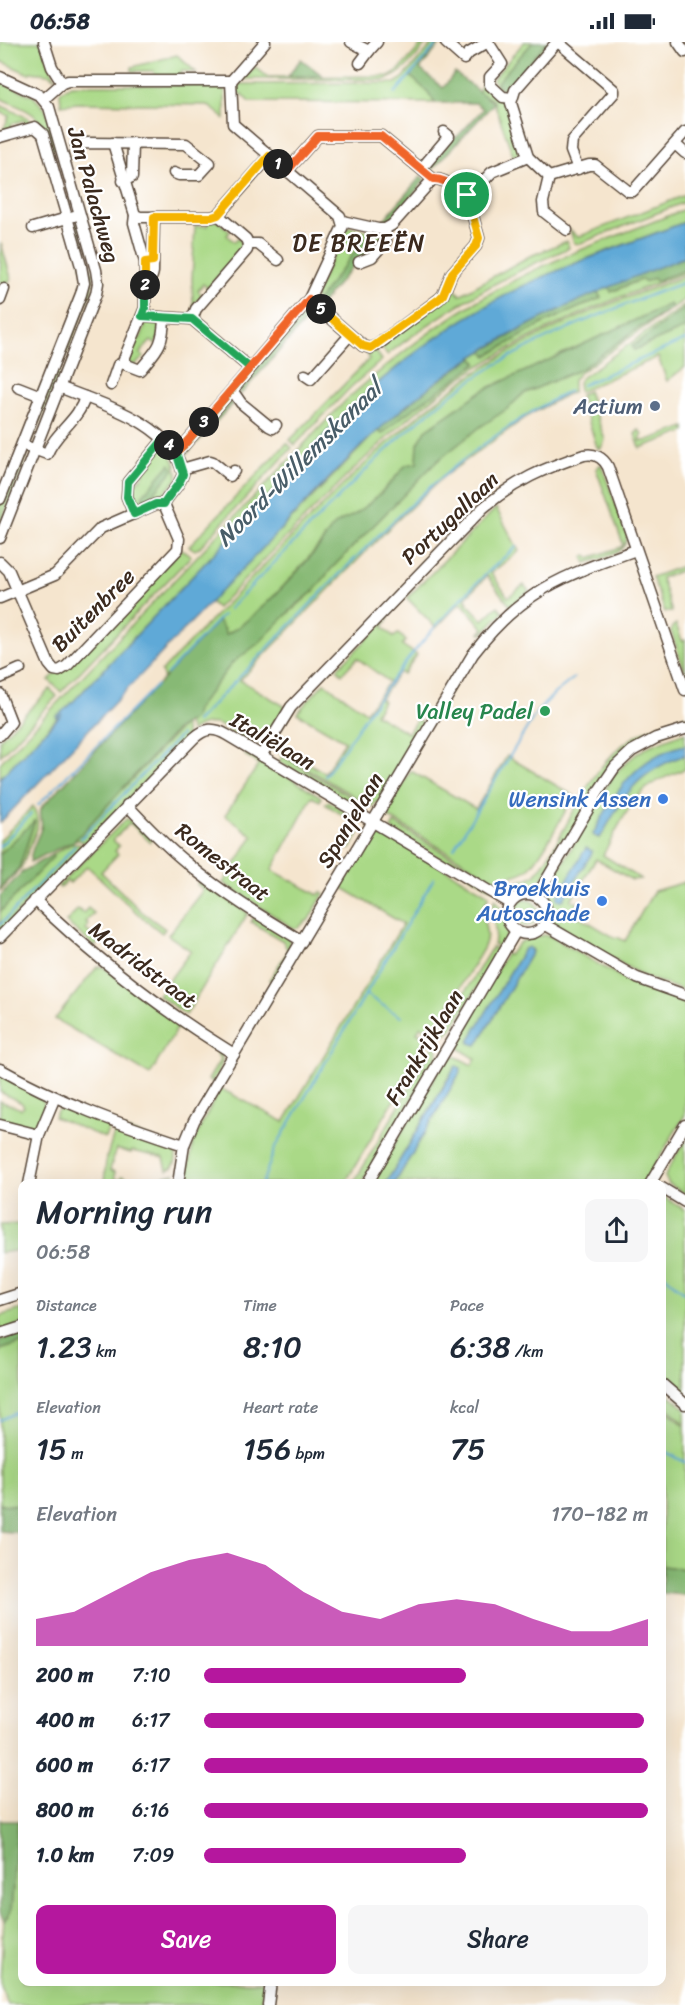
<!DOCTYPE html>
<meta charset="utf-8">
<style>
:root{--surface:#fff;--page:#f6f6f7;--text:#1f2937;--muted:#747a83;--accent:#b5179e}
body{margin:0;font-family:Sriracha,sans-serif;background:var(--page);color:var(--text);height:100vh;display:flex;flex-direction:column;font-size:22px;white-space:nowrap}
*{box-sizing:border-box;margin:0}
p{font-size:20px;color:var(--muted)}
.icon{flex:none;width:33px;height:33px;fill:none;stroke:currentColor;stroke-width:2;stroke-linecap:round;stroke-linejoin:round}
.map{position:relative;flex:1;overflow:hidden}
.drawer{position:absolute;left:18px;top:1137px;width:648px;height:807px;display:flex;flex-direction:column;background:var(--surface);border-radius:12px;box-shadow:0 6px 24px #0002}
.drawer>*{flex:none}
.pin{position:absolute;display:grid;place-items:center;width:51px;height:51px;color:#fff;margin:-26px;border:3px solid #fff;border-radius:50%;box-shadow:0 2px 6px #0007}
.km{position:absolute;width:30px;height:30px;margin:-15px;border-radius:50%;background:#222;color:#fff;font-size:16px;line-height:30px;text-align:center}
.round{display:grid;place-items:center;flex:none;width:63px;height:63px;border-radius:12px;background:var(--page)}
.head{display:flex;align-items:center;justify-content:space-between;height:102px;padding:0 18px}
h1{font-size:33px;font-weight:600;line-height:45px}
.stats{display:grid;grid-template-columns:repeat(3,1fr);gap:9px;height:102px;padding:6px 18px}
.stats div{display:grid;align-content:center}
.stats b{font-size:30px;font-weight:600}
.stats small{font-size:16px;font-weight:400}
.stats p{font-size:16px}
.chart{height:168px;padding:12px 18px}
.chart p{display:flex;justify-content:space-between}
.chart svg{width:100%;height:108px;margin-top:6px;fill:var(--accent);opacity:.7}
.action{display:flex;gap:12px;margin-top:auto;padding:12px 18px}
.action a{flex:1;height:69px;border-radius:12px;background:var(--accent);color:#fff;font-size:24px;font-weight:600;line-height:69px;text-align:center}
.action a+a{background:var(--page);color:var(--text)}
ul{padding:0 18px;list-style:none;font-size:20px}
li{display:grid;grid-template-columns:96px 72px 1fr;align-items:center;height:45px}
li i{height:15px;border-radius:8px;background:var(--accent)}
.status{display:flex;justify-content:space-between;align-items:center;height:42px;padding:0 30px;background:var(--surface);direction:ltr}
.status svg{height:16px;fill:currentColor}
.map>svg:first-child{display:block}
</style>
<div class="status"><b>06:58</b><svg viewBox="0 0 49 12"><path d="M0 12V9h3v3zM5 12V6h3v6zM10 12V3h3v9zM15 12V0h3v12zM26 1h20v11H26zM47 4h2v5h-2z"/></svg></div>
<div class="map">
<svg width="685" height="1963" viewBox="0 0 685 1963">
<rect width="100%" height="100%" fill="#fff"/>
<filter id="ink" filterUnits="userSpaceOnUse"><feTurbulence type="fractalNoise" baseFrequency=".0167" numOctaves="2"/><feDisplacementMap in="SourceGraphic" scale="12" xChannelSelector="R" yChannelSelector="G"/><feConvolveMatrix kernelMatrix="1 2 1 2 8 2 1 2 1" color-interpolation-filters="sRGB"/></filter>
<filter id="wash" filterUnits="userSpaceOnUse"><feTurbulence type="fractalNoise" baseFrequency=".008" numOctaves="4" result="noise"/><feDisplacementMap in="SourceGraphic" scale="24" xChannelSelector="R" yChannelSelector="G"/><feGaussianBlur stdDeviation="1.35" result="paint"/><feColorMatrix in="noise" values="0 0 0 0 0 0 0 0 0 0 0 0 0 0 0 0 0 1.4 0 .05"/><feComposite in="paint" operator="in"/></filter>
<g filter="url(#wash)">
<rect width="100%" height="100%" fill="#f5e5ce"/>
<g fill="#aad987" stroke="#728252" stroke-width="1.5" fill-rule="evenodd">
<polygon points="0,0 41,0 55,36 48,32 30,30 29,32 0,19"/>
<path d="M424,0H428C415,15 404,33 384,38L242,37L239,35L244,29L249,32L255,25L268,35L389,34L399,28Z"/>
<polygon points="434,0 439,0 410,34 428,50 435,61 249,60 242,52 235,52 236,42 395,41 403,36"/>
<polygon points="524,0 533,0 498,39 508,46 547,0 552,0 507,51 496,45 493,37"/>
<polygon points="177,13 196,30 181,29 181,35 155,35 154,29 132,29 132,25"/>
<path d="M0,39L33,54L46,68L57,106L50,108C39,69 36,73 0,56Z"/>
<polygon points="483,41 508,63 522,110 517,112 517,116 514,116 493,58 478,50"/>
<polygon points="71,43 219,43 225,49 225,77 208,63 78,61 61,63 60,50"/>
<polygon points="0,63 28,76 32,82 26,84 24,78 11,82 12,88 2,91 9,74 0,70"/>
<polygon points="685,153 685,160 579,202 574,201 570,188 578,195"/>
<path d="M685,167V180C641,197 591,213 548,233C457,277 375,334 308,411C306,421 294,433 285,437L0,736V721L346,358C394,316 440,279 496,248C556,214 622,193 685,167Z"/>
<polygon points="208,178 218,179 230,190 227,193 234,200 238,196 244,204 208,246 203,242 198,249 202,253 193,264 192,237 195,184 207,184"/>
<polygon points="75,180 78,180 93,233 92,247 32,399 28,398 87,245 72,182"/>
<polygon points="348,185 380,191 382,198 357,221 367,194 317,259 314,254 338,203 343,205 348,194 343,192"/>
<path d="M567,199L569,206C503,234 443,269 387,313L381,305L451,243L460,253L528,215Z"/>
<polygon points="1,201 11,236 9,240 0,241"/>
<path d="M685,228V231C612,257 540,286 474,327C421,361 376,405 332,449C293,488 255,527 217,566L210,560L378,388L382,392L403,374L477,321L473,315L483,309L487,314L544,281L601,256L597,249L609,244L611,250L643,237L654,236L656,239Z"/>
<path d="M685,234V257L578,332L573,338V349L529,373L443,435L390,485L240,638L286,665L268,695L266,694L261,701C233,703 223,666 191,689L187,680L194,677L196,668L232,621L314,549L331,527L436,420L480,385L507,367L523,352L581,327L634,289L672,266L670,262L482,349L426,388L418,402L417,422L406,423C391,441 376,457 357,471C349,477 341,476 334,484C329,489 325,497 320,502C295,532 258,576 224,594L218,579L164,636L161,630C208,581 254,533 301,485C360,425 418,367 490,321C550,283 618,258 685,234Z"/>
<polygon points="685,263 685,266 632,305 634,308 685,286 685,325 667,339 658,315 579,350 578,340 581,336"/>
<polygon points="145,280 159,281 159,295 155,302 151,299 140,311 144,315 135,323 129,321 129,313 136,295 140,297 145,285 141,283"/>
<polygon points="375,308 382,318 351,345 295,403 290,398 369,317 367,311"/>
<polygon points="588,349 605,398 600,408 597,405 580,353"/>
<polygon points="685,385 685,390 640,406 635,392 639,388 642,392 640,399 645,399"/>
<polygon points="287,401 292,406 199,506 195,508 189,504"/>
<path d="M163,405C173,411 178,426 177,437L158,457L134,464L128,444L132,438L136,441L144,432L140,428Z"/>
<polygon points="23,410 28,411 0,482 0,460"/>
<path d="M601,422L627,494C627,513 601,516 586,521L583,515L587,513L589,516L621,505L623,502L596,427Z"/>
<polygon points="496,466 519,509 491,531 508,555 524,543 529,549 510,564 487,534 465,556 468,559 466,560 483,578 498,564 503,570 482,592 480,591 484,587 461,560 436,586 407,556"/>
<polygon points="182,507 191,514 61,650 49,638"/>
<polygon points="685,523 685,527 661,536 672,570 665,570 652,535"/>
<polygon points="389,575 383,585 394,595 398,592 406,598 402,603 417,613 403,632 399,630 380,657 383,659 375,672 408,691 417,677 425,682 378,761 376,760 372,765 274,707 280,697 284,699 281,705 325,731 345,699 297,671 324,641 366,670 389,640 357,616 342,632 337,627"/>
<polygon points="676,582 682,599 685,598 685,631 671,589 672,585"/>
<polygon points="50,647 57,654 0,714 0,697"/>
<path d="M685,674L684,682L628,708L536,845L509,853L499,851C508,839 524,841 536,832C570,788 585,726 634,695C650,685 668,680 685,674Z"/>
<polygon points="184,682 187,697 85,801 79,798 74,799"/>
<path d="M685,690V703C636,715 615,750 593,792L598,796H600C625,753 635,730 685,713V727C674,732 661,736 651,743C630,756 615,792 603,813L641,837L632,838L596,817L571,858L578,861L573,871L615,896L617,895L625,899L654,849L685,840V949L645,935L556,884L551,875L546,850L615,731L635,713L649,704Z"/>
<polygon points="247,709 320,754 321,756 320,759 312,755 272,828 318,853 321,850 324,852 308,879 306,879 298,886 293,886 223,841 253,794 225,773 259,722 245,713"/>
<polygon points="282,714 361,761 357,767 279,720"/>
<path d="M507,714L574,754C564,770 541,817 528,827C520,834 507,833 498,840L385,773L411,729L476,767Z"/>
<polygon points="329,759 359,779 360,790 350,807 346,807 357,789 354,780 325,762"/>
<polygon points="33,764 38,776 37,787 21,826 0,849 0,846 19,826 35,779 0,812 0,798"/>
<polygon points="126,777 138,781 153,797 150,800 130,781 113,798 119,804 115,809 118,812 101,830 141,869 165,887 162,891 137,871 87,824 70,841 67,839 60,846 58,844"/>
<polygon points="394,781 496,842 492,847 391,787"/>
<path d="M377,792L386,795L388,793L489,853C487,858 484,863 484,867C481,883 492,889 483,907L433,991L421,984L417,990L430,997L345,1141L185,1142L194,1098L220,1046L284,1080L403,882L341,845L368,800L372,794Z"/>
<polygon points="72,801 82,803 0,890 0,870 53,815 53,812"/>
<polygon points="200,838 248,871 186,973 158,953 191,909 168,893 203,848 197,842"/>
<path d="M495,857C501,863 508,884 507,893C506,898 503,902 501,906L493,902C501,886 487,877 495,857Z"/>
<circle cx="526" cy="871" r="13"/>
<polygon points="88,866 94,871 86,880 89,883 85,887 99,899 95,905 66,880 78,867 83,871"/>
<polygon points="254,875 289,897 290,910 272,940 269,938 288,909 283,899 251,880"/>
<path d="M543,893L550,894L636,944L685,961V1073L644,1141H395L461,1029L454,1026L386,1141L371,1142L446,1016L455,1014L472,1023L476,1017L460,1007L457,998L506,912L509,913L520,900ZM524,907H532V910L477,1002L469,999Z"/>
<polygon points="492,905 499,908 452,987 447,991 439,993"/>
<path d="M97,925H103L217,1006C228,1018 218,1029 212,1040L208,1038L220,1018L215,1007L177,986L150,1033L55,977Z"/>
<polygon points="435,1002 438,1008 437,1015 361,1141 353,1142"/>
<path d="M0,1031L42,1054C45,1061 45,1066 42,1073C34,1092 16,1083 0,1079V1059L21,1067L24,1065L22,1061L0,1050Z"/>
<polygon points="62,1067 71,1069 72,1067 110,1083 105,1096 54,1075 58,1068"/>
<path d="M116,1085L170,1102L176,1109C176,1117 177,1126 167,1128L164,1116L132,1109L131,1111L116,1107L110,1128L115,1130V1137L121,1138L122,1134L132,1138L133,1136L162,1135L174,1132L173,1141L104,1142L106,1118Z"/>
<polygon points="685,1098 685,1152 669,1142 665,1135 667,1129"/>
<polygon points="662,1154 685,1168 685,1353 662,1333"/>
<polygon points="22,1182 22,1213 20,1208 0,1211 0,1183"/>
<polygon points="22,1267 22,1282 0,1290 0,1274"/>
<polygon points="22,1301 22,1432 20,1464 0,1462 0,1308"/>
<polygon points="662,1346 685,1367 685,1382 662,1361"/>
<polygon points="662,1364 685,1384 685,1527 662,1524"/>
<polygon points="18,1779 22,1779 22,1940 264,1940 261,1963 8,1963 0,1944 0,1940 4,1879 11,1869"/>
</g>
<g fill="#87b974" stroke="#617249" stroke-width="1.5">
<polygon points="439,0 442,0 420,27 443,46 455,31 494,61 431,129 429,125 452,97 458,94 483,67 476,61 435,61 428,50 410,34"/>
<polygon points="533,0 547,0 508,46 501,47 497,41 498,39"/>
<polygon points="301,17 323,34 288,34"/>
<polygon points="421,134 425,138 389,181 381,181"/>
<polygon points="367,194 375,195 374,199 321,262 317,259"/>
<polygon points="685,215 685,228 655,239 654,236 645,240 642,237 611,250 609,244"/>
<polygon points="597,249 601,256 544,281 487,314 483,309 547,273"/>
<path d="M670,262L672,266L634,289L581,327L523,352L507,367L480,385L436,420L331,527L314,549L295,564L259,601L232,621L196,668L194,677L178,686L81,792L74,799L30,820C30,807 38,797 41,786C43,779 39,773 41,766L218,579L225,589V593C255,578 298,530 321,502C325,496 329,489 334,484C341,476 349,477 357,471C377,457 391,441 406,423L417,421L418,402L426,388L482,349Z"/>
<polygon points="308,264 315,268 240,353 238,347"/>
<polygon points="685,266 685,286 634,308 632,305"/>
<polygon points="473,315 477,321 403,374 382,392 378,388 427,347"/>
<polygon points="227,359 233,361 186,413 184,409"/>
<polygon points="170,422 174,427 148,458 145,458 142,454"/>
<polygon points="35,778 19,826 0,846 0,812"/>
<polygon points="53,812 53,815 0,870 0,854 22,830"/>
<polygon points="22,1291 22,1301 0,1308 0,1298"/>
<polygon points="22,1432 22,1491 0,1489 0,1462 20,1464"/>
<polygon points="662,1524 685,1527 685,1553 662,1551"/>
<polygon points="0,1777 1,1779 18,1779 11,1869 4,1879 0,1871"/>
</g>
<g fill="#5fa9d7" stroke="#4d6a7a" stroke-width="1.5">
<path d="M685,180V215C604,246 525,279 453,328C380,378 321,445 261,508C173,598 87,690 0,781V736L62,672L57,676L56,674L69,664L285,437C294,433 306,421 308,411C368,342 441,285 523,244C575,219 631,201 685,180Z"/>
<path d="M685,703V713C635,731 626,752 600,796L594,794L593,792C616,750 634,715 685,703Z"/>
<polygon points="586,806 592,809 592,811 563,858 558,858 557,855"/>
<polygon points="529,905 532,910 477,1003 470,1001 470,997 524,907"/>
<polygon points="456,1024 461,1026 461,1029 398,1136 395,1141 386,1141"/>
</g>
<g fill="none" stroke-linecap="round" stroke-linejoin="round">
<g stroke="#5fa9d7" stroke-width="2">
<polyline points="395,51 439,0"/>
<polyline points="582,343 685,298"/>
<path d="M229,567C263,532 297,497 331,463C381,412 432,361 494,324C554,288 620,265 685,240"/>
<polyline points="167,632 223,573"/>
<path d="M196,680C238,636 281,593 323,549C401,469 468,402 569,349"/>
<path d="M325,734C344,708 361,680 380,654C420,599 464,549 516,505"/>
<polyline points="38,763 157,643"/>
<polyline points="81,796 181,693"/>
<polyline points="0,804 31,772"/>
<polyline points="454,806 536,671 555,651 574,636"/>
<polyline points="0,883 75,804"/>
<polyline points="365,952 401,975"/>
<polyline points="262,1142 275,1106 434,836"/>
<polyline points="662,1231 685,1251"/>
<polyline points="0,1378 22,1368"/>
<polyline points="662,1408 685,1420"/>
</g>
</g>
</g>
<g filter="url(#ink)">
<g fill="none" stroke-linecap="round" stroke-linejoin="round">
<g stroke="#574638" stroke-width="13">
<g id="minor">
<polyline points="44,0 52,25 62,41"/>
<polyline points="351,0 369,9 377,0"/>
<polyline points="488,0 502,22 490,35 490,43 503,55 512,56"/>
<polyline points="557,0 515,48 511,61 528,115 549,135 589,123 595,123 628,149 633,149 685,90"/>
<polyline points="558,0 614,48 614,51 572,99 571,109 578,127"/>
<polyline points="678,0 685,10"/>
<polyline points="446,1 464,17 469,11 488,0"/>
<polyline points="360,21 369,9"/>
<polyline points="0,35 39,53 49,65 96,228 98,241 96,252 0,496"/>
<polyline points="231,39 233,82 340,174 343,184 309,257 232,348 241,361 269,384 273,386 276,383"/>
<polyline points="231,39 265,0"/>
<polyline points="44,57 62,41 68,39 231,39"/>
<polyline points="0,95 35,85 43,92 81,224 84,241 81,252 0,457"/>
<path d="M113,101L135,173L134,181L145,220V266L124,317L127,323L140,328C157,307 163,305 164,276"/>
<polyline points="675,102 685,111"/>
<polyline points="76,103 87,101 186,102 210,121 199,133 179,133 174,131"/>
<polyline points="422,126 449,94 444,90"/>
<polyline points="287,129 318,94 381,94 433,137"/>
<polyline points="549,135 543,160 544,170 567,188"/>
<polyline points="123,139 132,135 133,101"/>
<polyline points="135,173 140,175 212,175 218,173 269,115"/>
<polyline points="218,173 246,197 248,202"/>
<path d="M342,179L378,187H385L392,183L433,137C447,136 454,149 467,153L474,149L492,130L528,115"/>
<polyline points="33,186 74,174"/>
<polyline points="248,202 258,202 278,218"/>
<polyline points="359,220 372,215 386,199 385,187"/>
<polyline points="146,235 152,234 153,230 154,175"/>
<polyline points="309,257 363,304 371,306 376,304 439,257 443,253 452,231 476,204 479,196 467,153"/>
<polyline points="0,258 4,247"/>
<polyline points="142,274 192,277 250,326"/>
<polyline points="192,277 196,267 247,208 248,202"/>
<polyline points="305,333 311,337 350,293"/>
<polyline points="111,343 118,323 124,321"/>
<polyline points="18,345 41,354"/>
<path d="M28,405L47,412C55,390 79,378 85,355"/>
<polyline points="176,410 184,403 232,348"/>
<polyline points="182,427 210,419 213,420 230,434 234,429"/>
<polyline points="134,472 127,455 128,440 163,398"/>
<path d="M0,520L9,529L49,622L54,628L59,629L67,624L178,507L179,497L164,462C169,451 180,444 183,432C173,381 101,362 59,345"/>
<polyline points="0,556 55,533 101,486 156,462 164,462"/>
<polyline points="0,636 20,627"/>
<polyline points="0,652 11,680 0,693"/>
<path d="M261,714L291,665L483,466C515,439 544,426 584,413C594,411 603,415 608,425L685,648"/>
<path d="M127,763C146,783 165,804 187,821C222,851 262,875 302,899"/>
<circle cx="527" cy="872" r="20"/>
<polyline points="537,854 600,747 615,725 632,709 656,696 685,687"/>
<path d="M35,858C95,916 162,968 234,1012"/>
<polyline points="544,882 637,936 685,953"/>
<path d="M0,895L194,696C205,686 214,685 227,693L509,861"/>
<path d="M0,1027C58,1060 120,1082 184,1103"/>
<polyline points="0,1083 39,1093"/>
<polyline points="29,1142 39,1093 55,1055"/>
<path d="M178,1142L184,1103L194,1079L473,612C522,548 563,534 636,508"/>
<polyline points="367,1142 516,889"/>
<polyline points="650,1142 685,1083"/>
<polyline points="662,1146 685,1160"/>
<polyline points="0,1258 22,1251"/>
<polyline points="0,1292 22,1285"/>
<polyline points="662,1342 685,1362"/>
<polyline points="268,1963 271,1940"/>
</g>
</g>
<use href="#minor" stroke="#fff" stroke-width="10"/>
</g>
</g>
<g fill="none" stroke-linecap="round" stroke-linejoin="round" filter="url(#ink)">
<g stroke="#fff" stroke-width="12">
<path id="split-1" d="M278,122L287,129L318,94H381L433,137C447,136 454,149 467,153"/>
</g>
<g stroke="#fff" stroke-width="12">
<polyline id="split-2" points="145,243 145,220 153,219 154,175 212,175 218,173 269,114 278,122"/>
</g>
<g stroke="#fff" stroke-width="12">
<polyline id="split-3" points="145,243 145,266 142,274 192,277 250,326 204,380"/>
</g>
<g stroke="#fff" stroke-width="12">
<path id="split-4" d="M169,403L163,398L128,440L127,455L134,472L156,462H164C169,451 180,444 183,432L176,410L184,403L204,380"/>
</g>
<g stroke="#fff" stroke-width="12">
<polyline id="split-5" points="169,403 176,410 184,403 309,257 321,267"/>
</g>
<g stroke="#fff" stroke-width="12">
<polyline id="split-6" points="321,267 363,304 371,306 439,257 443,253 452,231 476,204 479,196 467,153"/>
</g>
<use href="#split-1" stroke="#f0652b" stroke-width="8"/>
<use href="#split-2" stroke="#f5b400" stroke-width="8"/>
<use href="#split-3" stroke="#22a559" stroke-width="8"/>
<use href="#split-4" stroke="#22a559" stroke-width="8"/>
<use href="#split-5" stroke="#f0652b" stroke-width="8"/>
<use href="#split-6" stroke="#f5b400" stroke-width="8"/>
</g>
<circle fill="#5c6f8a" stroke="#fff" stroke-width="2" cx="655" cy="364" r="6"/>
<circle fill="#2e9e5b" stroke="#fff" stroke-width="2" cx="545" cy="669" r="6"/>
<g fill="#3f7fe0" stroke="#fff" stroke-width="2">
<circle cx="663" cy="757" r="6"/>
<circle cx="602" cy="859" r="6"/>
</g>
<g text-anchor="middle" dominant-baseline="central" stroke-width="4.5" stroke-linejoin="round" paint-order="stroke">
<g font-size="22" fill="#3b2a1e" stroke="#fff">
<text transform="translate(94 153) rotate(74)">Jan Palachweg</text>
<text transform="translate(450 476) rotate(-43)">Portugallaan</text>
<text transform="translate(93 568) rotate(-45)">Buitenbree</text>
<text transform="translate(273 699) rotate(30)">Italiëlaan</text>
<text transform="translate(350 778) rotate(-59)">Spanjelaan</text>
<text transform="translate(223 820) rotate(38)">Romestraat</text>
<text transform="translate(143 923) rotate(37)">Madridstraat</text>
<text transform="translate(424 1005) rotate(-59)">Frankrijklaan</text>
</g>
<g font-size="22" fill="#4e5e75" stroke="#fff" text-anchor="end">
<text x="643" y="364">Actium</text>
</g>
<g font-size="22" fill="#27864d" stroke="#fff" text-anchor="end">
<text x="533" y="669">Valley Padel</text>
</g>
<g font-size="22" fill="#366cbe" stroke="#fff" text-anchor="end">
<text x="651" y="757">Wensink Assen</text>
<text x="590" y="846">Broekhuis<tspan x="590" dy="25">Autoschade</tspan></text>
</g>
<g font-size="24" letter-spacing="1.5" fill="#3b2a1e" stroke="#fff">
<text x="359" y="201">DE BREEËN</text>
</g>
<g font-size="24" font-style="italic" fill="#495d68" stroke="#fff">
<text transform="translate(299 421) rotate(-45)">Noord-Willemskanaal</text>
</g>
</g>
</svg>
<div class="pin" style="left:467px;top:153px;background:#1e9e55"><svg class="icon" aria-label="arrive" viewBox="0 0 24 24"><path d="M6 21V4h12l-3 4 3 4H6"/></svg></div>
<b class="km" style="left:278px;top:122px">1</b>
<b class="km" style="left:145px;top:243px">2</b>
<b class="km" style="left:204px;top:380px">3</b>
<b class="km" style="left:169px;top:403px">4</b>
<b class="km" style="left:321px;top:267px">5</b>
<section class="drawer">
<div class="head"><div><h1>Morning run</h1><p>06:58</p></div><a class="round"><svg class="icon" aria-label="share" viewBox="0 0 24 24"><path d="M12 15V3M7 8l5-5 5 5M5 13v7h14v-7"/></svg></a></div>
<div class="stats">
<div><p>Distance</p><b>1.23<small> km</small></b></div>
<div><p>Time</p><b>8:10</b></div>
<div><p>Pace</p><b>6:38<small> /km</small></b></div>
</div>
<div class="stats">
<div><p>Elevation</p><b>15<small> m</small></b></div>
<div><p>Heart rate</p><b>156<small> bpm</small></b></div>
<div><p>kcal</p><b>75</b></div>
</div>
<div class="chart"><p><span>Elevation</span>170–182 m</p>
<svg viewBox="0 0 160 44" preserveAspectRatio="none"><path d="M0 44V33L10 30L20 22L30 14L40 9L50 6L60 11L70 22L80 30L90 33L100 27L110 25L120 27L130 33L140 38L150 38L160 33V44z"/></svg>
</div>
<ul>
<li><b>200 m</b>7:10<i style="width:59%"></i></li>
<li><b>400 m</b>6:17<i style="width:99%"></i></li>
<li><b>600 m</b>6:17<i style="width:100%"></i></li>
<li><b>800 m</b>6:16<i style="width:100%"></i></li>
<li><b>1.0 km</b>7:09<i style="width:59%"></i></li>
</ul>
<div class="action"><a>Save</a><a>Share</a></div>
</section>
</div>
